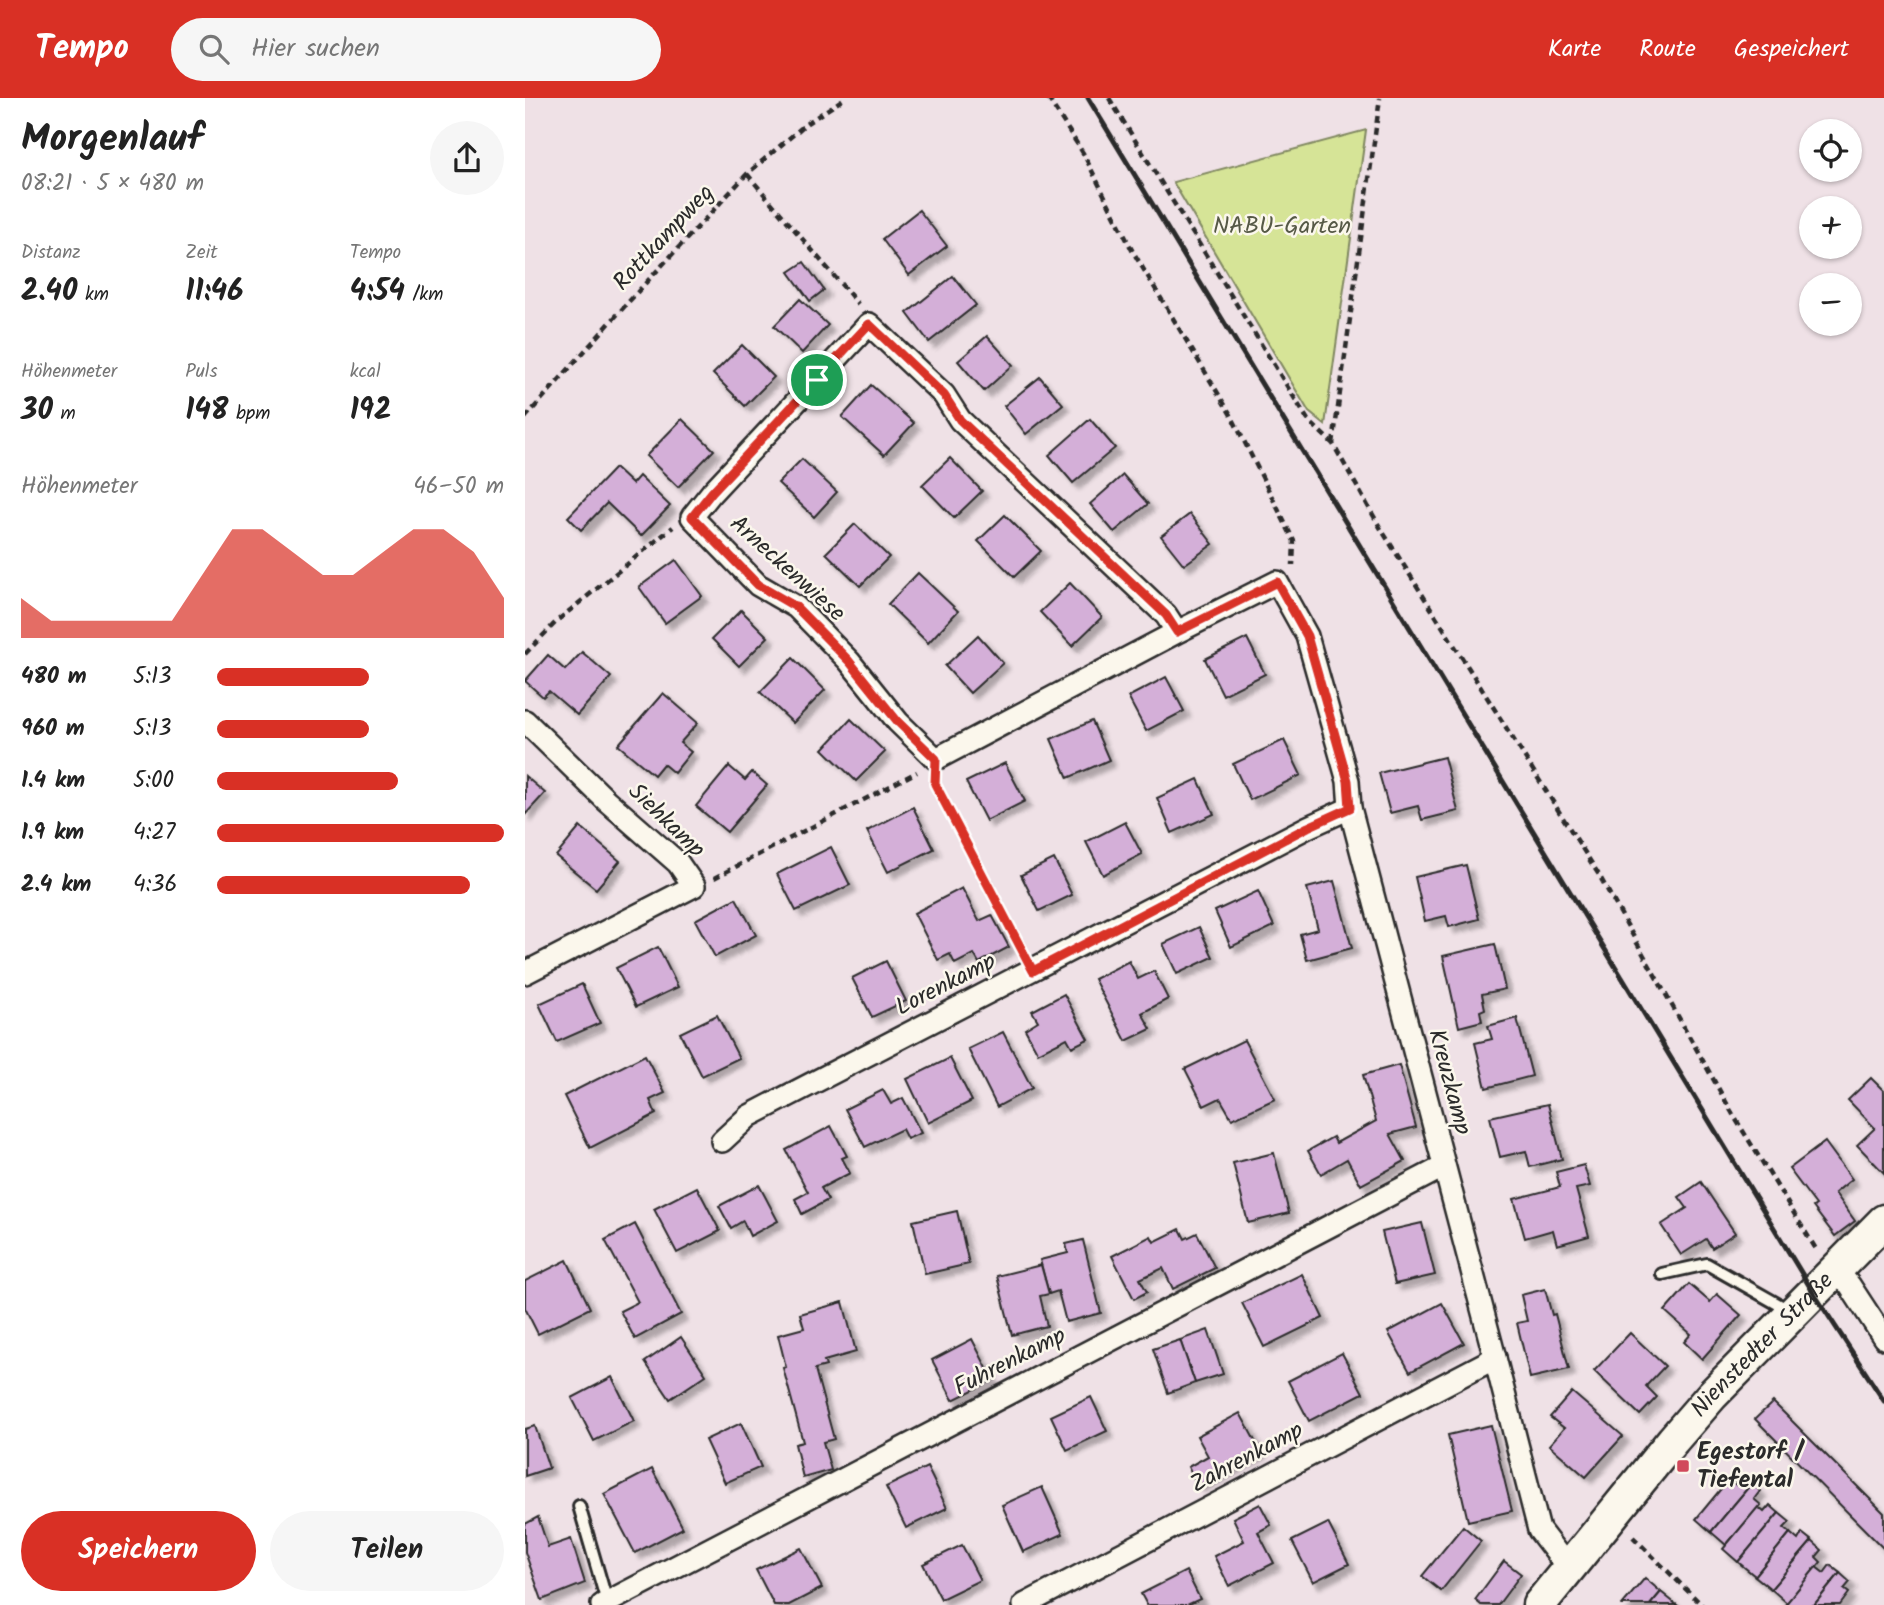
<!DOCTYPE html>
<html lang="de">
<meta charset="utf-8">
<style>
:root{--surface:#fff;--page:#f6f6f6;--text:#222;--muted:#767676;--accent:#d93025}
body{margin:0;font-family:Kalam,sans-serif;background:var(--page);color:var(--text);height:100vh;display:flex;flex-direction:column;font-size:26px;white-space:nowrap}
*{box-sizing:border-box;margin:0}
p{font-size:23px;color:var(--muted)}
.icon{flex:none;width:38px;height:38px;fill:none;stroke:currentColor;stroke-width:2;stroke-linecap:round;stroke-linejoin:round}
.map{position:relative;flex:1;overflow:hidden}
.drawer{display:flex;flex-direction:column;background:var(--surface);width:525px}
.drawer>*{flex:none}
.controls{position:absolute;left:1274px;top:21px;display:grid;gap:14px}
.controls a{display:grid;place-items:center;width:63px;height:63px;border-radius:50%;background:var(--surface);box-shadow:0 2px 5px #0004;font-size:35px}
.pin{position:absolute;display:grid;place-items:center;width:60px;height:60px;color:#fff;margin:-30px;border:4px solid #fff;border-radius:50%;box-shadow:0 2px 7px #0007}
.round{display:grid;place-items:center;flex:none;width:74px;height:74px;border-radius:37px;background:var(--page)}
.head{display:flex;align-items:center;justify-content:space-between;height:119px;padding:0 21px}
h1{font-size:38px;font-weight:700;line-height:52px}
.figures{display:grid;grid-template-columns:repeat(3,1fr);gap:10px;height:119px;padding:7px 21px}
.figures div{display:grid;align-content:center}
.figures b{font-size:30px;font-weight:700}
.figures small{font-size:19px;font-weight:400}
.figures p{font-size:19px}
.chart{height:196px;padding:14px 21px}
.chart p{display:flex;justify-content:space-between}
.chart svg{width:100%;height:126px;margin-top:7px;fill:var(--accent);opacity:.7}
.cta{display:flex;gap:14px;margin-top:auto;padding:14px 21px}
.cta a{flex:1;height:80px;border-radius:42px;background:var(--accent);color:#fff;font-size:28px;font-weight:700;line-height:80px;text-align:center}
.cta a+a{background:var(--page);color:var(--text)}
ul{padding:0 21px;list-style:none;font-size:23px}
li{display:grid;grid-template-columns:112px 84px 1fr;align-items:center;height:52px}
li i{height:18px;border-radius:9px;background:var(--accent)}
header{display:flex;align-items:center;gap:42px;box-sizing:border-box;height:98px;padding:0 35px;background:var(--accent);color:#fff}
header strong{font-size:33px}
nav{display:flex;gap:38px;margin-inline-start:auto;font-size:24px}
.search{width:490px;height:63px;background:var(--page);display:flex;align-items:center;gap:18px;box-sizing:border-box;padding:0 24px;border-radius:38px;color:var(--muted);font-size:26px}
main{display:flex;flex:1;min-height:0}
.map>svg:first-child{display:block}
</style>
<header>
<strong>Tempo</strong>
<div class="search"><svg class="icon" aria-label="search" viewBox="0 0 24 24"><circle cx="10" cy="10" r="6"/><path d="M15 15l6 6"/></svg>Hier suchen</div>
<nav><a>Karte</a><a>Route</a><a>Gespeichert</a></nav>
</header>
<main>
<section class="drawer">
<div class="head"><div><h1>Morgenlauf</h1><p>08:21 · 5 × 480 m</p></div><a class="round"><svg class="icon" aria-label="share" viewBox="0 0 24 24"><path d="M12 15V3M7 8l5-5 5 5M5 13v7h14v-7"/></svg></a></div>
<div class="figures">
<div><p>Distanz</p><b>2.40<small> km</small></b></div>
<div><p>Zeit</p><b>11:46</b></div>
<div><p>Tempo</p><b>4:54<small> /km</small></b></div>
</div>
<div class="figures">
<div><p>Höhenmeter</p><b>30<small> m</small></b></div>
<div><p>Puls</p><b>148<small> bpm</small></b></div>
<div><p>kcal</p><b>192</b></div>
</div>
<div class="chart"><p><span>Höhenmeter</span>46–50 m</p>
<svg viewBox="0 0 160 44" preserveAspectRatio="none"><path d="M0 44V30L10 38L20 38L30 38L40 38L50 38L60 22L70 6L80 6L90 14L100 22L110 22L120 14L130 6L140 6L150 14L160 30V44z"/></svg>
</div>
<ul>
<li><b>480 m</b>5:13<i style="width:53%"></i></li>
<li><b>960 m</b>5:13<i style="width:53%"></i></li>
<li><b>1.4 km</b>5:00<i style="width:63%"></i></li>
<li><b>1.9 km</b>4:27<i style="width:100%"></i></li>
<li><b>2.4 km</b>4:36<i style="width:88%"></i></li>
</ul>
<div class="cta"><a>Speichern</a><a>Teilen</a></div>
</section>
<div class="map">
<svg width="1359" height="1507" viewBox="0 0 1359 1507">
<defs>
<filter id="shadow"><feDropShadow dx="6" dy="6" stdDeviation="2" flood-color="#0004"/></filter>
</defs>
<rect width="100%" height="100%" fill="#efe1e6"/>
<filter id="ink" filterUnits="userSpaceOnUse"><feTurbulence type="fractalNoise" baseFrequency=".0143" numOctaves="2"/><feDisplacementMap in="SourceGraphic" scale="14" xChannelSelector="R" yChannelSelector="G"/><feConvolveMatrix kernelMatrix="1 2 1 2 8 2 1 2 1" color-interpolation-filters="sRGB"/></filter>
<g filter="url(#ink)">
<polygon fill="#d6e497" stroke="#808861" stroke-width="2" points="841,32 800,327 784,314 648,84"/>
<g fill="#d4afd8" stroke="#2b2b2b" stroke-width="2" filter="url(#shadow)">
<polygon points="394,112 422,148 384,177 357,141"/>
<polygon points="279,164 299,192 285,203 264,174"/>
<polygon points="428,178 451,207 404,244 382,215"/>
<polygon points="275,201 303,227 277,255 249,228"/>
<polygon points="462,238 488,267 459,293 433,263"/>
<polygon points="217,247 249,279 220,308 188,276"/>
<polygon points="515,279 538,306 501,336 479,308"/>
<polygon points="346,287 389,325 359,357 317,319"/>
<polygon points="157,321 189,352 153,389 121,358"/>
<polygon points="565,321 590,350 548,385 524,357"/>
<polygon points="425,360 457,393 429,420 397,387"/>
<polygon points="277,361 312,394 289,419 253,385"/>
<polygon points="90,370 107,386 114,378 145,408 116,438 82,405 56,432 43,419"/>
<polygon points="598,377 623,406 589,434 565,406"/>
<polygon points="665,416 688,446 659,467 636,438"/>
<polygon points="480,417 516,453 489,479 453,443"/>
<polygon points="330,426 364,459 335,488 301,455"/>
<polygon points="151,462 177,498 140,525 114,489"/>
<polygon points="393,475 433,513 403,545 363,506"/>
<polygon points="545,485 577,519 547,548 515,514"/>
<polygon points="216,512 243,539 214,568 187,541"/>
<polygon points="453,537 478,565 445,595 420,568"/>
<polygon points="722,540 740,576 698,597 680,561"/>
<polygon points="57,554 86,579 52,617 24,593 18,599 0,583 23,557 40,572"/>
<polygon points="268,560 300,592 268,625 235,594"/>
<polygon points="641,579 659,613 621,633 603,599"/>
<polygon points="138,595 173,625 155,645 166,654 149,675 138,666 129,677 93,647"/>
<polygon points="326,621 360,654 331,683 298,651"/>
<polygon points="567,623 584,662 543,680 526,641"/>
<polygon points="759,642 776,677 725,702 708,666"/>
<polygon points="919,659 933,713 897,722 893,708 865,715 854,675"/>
<polygon points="480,665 500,703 461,723 441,684"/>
<polygon points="204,668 220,682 227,674 242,687 202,734 171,708"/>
<polygon points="0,678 20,695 0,717"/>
<polygon points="673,681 689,716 647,735 632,700"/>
<polygon points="388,709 409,751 363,774 342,733"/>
<polygon points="600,724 617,756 578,777 561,744"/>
<polygon points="55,729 95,763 71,791 31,758"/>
<polygon points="306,749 325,787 271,813 252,776"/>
<polygon points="529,761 547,797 514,813 496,777"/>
<polygon points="941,767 954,821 924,829 921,818 900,823 890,779"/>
<polygon points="809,783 827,850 782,862 775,836 793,831 782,790"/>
<polygon points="437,790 454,823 467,817 484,849 454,865 449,856 430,866 425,856 413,862 389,815"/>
<polygon points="733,793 749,828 706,849 690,813"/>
<polygon points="211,800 231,837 190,859 170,822"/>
<polygon points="674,829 688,859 652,876 638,846"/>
<polygon points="970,846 980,891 957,896 960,911 955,913 957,923 934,929 918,858"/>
<polygon points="133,849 153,889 111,909 91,870"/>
<polygon points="361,863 381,903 347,919 327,880"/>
<polygon points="604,863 613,881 629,873 643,901 617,915 626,931 601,943 569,881"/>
<polygon points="57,886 75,925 32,944 14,906"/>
<polygon points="539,896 563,941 547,949 542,940 513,955 500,931 513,923 507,913"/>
<polygon points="192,917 214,960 177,978 155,935"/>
<polygon points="992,920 1007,978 961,990 950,945 967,941 963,928"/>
<polygon points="478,934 507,990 472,1009 443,951"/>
<polygon points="719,942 750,1001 707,1021 695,1000 679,1008 660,971"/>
<polygon points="120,957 140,995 125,1002 131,1016 65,1050 39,998"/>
<polygon points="425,960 447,1003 403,1025 382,981"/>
<polygon points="874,967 891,1029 865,1036 880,1063 836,1087 822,1061 796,1076 783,1053 808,1039 811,1045 851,1023 838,977"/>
<polygon points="1346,980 1359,993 1359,1075 1332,1047 1350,1030 1323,1002"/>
<polygon points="358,992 366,1006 378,1000 396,1035 382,1041 377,1031 340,1049 320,1011"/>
<polygon points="1023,1006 1037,1061 1005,1069 1001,1053 975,1059 965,1019"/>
<polygon points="306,1028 322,1058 317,1060 325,1075 296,1090 303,1102 277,1116 270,1101 283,1094 261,1052"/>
<polygon points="1300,1044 1327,1081 1310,1095 1330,1123 1310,1138 1288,1109 1291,1107 1264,1071"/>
<polygon points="749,1055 764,1115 723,1125 708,1065"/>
<polygon points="1059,1067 1065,1088 1051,1091 1064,1138 1032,1147 1028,1132 1000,1140 989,1101 1035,1089 1031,1074"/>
<polygon points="1176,1084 1210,1135 1187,1150 1181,1141 1156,1157 1136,1127 1162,1110 1154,1099"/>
<polygon points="234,1087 253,1123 225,1138 218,1123 206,1130 194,1108"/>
<polygon points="172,1089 195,1133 152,1155 129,1111"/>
<polygon points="432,1113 444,1166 400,1176 388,1123"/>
<polygon points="897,1125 910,1177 870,1186 857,1134"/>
<polygon points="110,1126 156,1216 110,1241 95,1213 113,1204 80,1142"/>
<polygon points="655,1131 660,1141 672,1135 690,1170 648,1191 638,1170 615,1181 622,1194 609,1201 587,1158 626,1138 629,1144"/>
<polygon points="558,1142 576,1215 541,1224 533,1193 524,1196 515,1162 543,1155 541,1146"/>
<polygon points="42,1162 65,1210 13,1236 0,1210 0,1183"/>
<polygon points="516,1167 524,1196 515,1198 522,1228 487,1237 472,1178"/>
<polygon points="777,1176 798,1220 739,1249 717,1205"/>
<polygon points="1164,1186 1185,1204 1192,1196 1216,1217 1177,1261 1159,1244 1166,1236 1140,1213"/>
<polygon points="1020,1191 1027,1217 1030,1216 1044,1271 1005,1280 992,1225 1002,1223 996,1197"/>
<polygon points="318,1204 331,1254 299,1263 301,1268 290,1271 309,1341 298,1344 306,1372 278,1380 270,1346 278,1344 258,1270 261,1269 253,1237 279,1230 275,1216"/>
<polygon points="917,1205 939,1245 885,1274 863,1234"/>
<polygon points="683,1232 698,1276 670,1285 655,1242"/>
<polygon points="1105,1235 1140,1268 1121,1288 1132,1299 1115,1317 1069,1273"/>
<polygon points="156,1239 181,1277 145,1301 120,1264"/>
<polygon points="447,1241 468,1282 428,1302 407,1262"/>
<polygon points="655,1242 670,1285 643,1295 628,1251"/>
<polygon points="817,1255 838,1295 784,1323 763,1283"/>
<polygon points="87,1279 109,1323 69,1343 47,1300"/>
<polygon points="1047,1294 1098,1338 1061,1379 1024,1347 1039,1330 1025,1319"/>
<polygon points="566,1299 582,1333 542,1352 526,1318"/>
<polygon points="1248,1304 1359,1415 1359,1451 1230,1321"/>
<polygon points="715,1315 736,1354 673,1388 663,1369 683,1358 672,1338"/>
<polygon points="216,1325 236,1369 200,1385 180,1342"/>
<polygon points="966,1327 987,1413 943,1423 923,1337"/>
<polygon points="10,1328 24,1370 0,1378 0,1331"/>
<polygon points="402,1369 422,1410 381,1430 361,1389"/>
<polygon points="127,1371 158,1430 110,1455 79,1396"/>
<polygon points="1218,1378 1227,1385 1186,1434 1171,1421 1204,1381 1211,1387"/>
<polygon points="1227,1385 1235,1393 1229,1401 1236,1407 1201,1447 1186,1434"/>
<polygon points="517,1389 538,1436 498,1454 477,1407"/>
<polygon points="735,1406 746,1427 733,1434 749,1465 704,1488 689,1458 719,1443 708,1420"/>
<polygon points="1245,1407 1254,1415 1213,1464 1198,1451 1233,1409 1239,1414"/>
<polygon points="1254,1415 1265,1424 1259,1430 1265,1435 1230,1478 1213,1464"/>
<polygon points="13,1419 23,1449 46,1441 60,1485 17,1502 0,1454 0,1426"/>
<polygon points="803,1425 824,1466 788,1484 767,1443"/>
<polygon points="938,1428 956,1443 916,1493 897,1478"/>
<polygon points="1265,1435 1273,1442 1277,1435 1287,1443 1246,1491 1230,1478"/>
<polygon points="1287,1443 1297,1452 1291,1459 1296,1464 1262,1505 1246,1491"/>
<polygon points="437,1447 455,1482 416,1501 398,1466"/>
<polygon points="276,1450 297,1490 264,1507 249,1507 231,1472"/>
<polygon points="979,1463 996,1476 973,1507 956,1507 950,1502"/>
<polygon points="1305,1467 1315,1475 1289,1507 1260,1507 1291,1469 1299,1475"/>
<polygon points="661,1473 675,1501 662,1507 622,1507 616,1496"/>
<polygon points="1315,1475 1325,1484 1319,1491 1324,1495 1315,1507 1289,1507"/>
<polygon points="1120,1480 1136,1494 1125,1507 1097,1507"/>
<polygon points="1136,1494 1152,1507 1125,1507"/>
</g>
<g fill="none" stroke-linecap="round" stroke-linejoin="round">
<g stroke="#2b2b2b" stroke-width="16">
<g id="lane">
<polyline points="1137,1176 1182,1166 1265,1213"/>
<polyline points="54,1408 82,1504"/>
</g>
</g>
<g stroke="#2b2b2b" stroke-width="26">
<g id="street">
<polyline points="652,534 641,517 435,322 419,297 344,226 187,394 167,419 233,487 271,509 324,563 373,624 411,661 652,534 752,484 782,538 823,683 825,710 970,1260 1014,1432 1044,1471"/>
<polyline points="0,623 82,703 153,765 169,788 0,875"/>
<polyline points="197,1043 224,1018 783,729 825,710"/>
<polyline points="1311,1171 1325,1188 1359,1240"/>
<polyline points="77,1507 918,1069"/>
<polyline points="499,1507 970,1260"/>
</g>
</g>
<g stroke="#2b2b2b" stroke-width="37">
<g id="secondary">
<path id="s1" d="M1014,1507L1148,1342L1187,1297L1359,1123"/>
</g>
</g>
<g stroke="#2b2b2b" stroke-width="4.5" stroke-dasharray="7 5" stroke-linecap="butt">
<polyline points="523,0 558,55 607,152 706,317 769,443 768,467"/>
<polyline points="584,0 783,322 808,346 856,431 1074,777 1210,1020 1291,1151"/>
<polyline points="222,76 333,206"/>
<polyline points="0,320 116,190 222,76 282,25 320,0"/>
<polyline points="808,346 855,0"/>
<polyline points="0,556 33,522 148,429"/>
<polyline points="410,685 496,851"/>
<polyline points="189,780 392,674"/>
<polyline points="1108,1439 1177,1507"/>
</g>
<use href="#lane" stroke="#fbf7ec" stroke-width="10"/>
<use href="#street" stroke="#fbf7ec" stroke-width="21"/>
<use href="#secondary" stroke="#fbf7ec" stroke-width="32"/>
<polyline stroke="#2b2b2b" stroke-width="5" points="563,0 1288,1194 1359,1303"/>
</g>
</g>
<g fill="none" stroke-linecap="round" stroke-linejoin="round" filter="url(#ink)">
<g stroke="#fff" stroke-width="14">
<polygon id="route" points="344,226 419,297 435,322 641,517 652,534 752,484 782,538 823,683 825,710 783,729 508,873 410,686 411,661 373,624 324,563 271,509 233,487 167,419 187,394"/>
</g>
<use href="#route" stroke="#d93025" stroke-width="9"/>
</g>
<rect fill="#d1495b" stroke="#fbf7ec" stroke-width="2.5" x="1151" y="1361" width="14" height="14" rx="3.5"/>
<g text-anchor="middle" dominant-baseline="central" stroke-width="5" stroke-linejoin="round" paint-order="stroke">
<g font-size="24" fill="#565946" stroke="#fbf7ec">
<text x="757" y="128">NABU-Garten</text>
</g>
<g font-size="24" fill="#2b2b2b" stroke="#fbf7ec">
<text transform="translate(139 140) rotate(-47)">Rottkampweg</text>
<text transform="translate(262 471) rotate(42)">Arneckenwiese</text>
<text transform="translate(141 723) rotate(44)">Siehkamp</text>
<text transform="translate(421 887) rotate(-27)">Lorenkamp</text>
<text transform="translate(924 984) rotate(75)">Kreuzkamp</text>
<text stroke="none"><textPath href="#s1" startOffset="343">Nienstedter Straße</textPath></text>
<text transform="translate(485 1264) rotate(-27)">Fuhrenkamp</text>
<text transform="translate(722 1360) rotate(-28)">Zahrenkamp</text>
</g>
<g font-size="24" font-weight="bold" fill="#2b2b2b" stroke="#fbf7ec" text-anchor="start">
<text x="1172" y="1354">Egestorf /<tspan x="1172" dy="28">Tiefental</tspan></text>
</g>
</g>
</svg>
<div class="controls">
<a><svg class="icon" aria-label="locate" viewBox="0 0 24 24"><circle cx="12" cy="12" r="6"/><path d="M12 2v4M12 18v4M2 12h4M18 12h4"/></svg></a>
<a>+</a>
<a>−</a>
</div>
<div class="pin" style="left:292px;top:282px;background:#1e9e55"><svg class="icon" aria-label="arrive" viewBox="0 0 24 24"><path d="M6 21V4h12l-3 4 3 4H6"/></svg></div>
</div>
</main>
